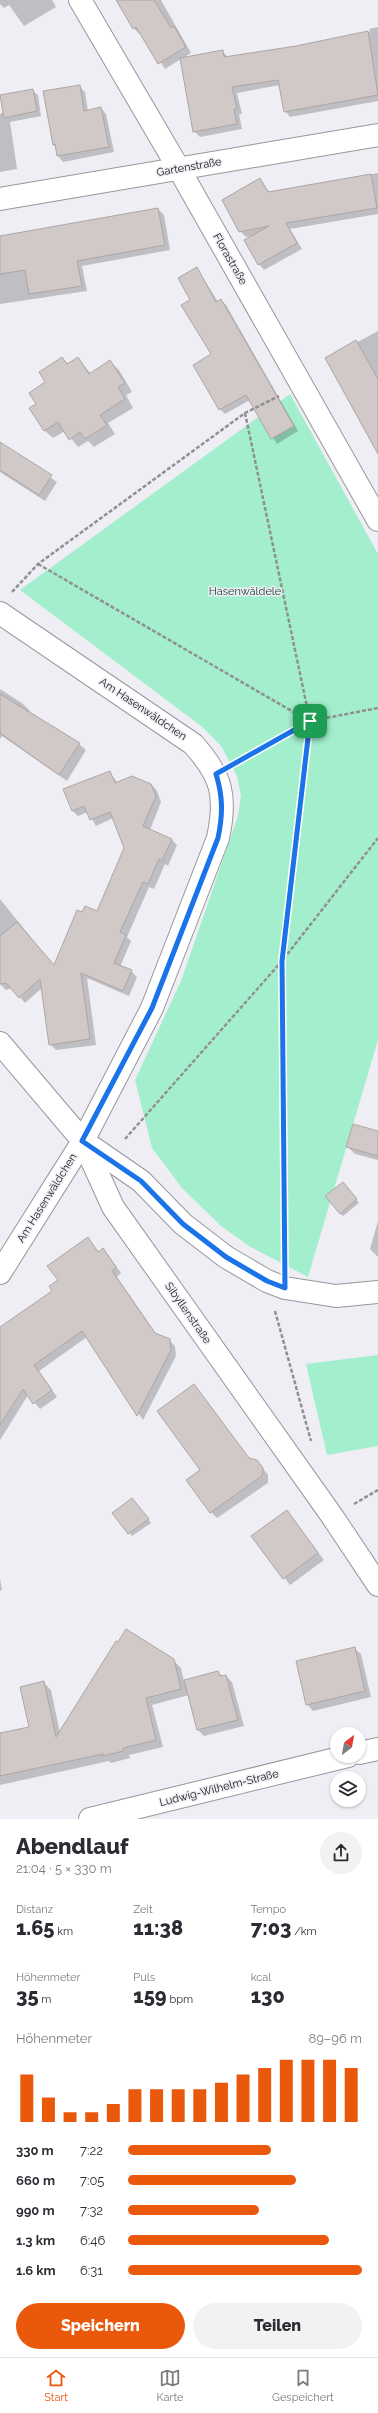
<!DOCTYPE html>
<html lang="de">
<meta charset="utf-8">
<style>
:root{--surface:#fff;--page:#f2f2f3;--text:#2b2b33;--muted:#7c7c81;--line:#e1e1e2;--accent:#ea580c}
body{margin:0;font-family:Raleway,sans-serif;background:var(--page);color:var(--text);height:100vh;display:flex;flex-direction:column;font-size:15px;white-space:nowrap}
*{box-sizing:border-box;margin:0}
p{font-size:13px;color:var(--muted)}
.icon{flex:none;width:22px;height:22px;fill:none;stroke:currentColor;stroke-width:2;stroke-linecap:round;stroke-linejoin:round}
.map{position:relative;height:1819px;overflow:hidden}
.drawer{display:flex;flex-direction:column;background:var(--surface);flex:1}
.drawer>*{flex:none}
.needle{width:26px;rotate:31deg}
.fabs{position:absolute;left:330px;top:1727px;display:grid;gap:8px}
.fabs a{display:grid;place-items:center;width:36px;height:36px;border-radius:50%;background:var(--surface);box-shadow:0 1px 3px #0004;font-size:20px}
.pin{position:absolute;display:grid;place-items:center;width:34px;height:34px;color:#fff;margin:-17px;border-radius:8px;box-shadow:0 2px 6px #0006}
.round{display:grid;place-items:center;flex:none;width:42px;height:42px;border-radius:21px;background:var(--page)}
.summary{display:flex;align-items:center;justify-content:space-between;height:68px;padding:0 16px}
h1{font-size:22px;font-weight:800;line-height:30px}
.stats{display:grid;grid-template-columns:repeat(3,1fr);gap:6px;height:68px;padding:4px 16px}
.stats div{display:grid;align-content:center}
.stats b{font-size:20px;font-weight:800}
.stats small{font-size:11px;font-weight:400}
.stats p{font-size:11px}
.chart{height:112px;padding:8px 16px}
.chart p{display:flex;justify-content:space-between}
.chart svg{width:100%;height:72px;margin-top:4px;stroke:var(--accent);stroke-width:6}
.action{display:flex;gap:8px;margin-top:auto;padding:8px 16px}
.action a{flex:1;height:46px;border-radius:24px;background:var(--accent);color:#fff;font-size:16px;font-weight:800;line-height:46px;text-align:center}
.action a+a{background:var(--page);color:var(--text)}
ul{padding:0 16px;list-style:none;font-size:13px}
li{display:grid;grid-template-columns:64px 48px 1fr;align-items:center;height:30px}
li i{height:10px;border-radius:5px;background:var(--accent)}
.tabs{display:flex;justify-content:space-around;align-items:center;height:56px;border-top:1px solid var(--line);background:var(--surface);font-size:11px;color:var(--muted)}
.tabs a{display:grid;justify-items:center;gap:2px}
.tabs .selected{color:var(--accent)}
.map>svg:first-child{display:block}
</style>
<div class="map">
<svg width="378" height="1819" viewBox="0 0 378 1819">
<rect width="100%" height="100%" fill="#efeef4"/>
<g fill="#a3efcd">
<polygon points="290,394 378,554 378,1040 308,1277 249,1246 221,1226 182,1188 152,1148 135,1080 181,981 238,816 241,796 237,776 221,746 201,726 20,590"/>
<polygon points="378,1355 378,1446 327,1455 306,1364"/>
</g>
<g fill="#0003">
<polygon points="0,0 52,0 56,7 24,26 9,5 4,8 0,4"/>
<polygon points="117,0 161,0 191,53 183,58 222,51 228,57 296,46 370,32 369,29 378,27 378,101 290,117 285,111 280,85 237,93 242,114 239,114 242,129 200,137 194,131 181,59 165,69 141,33 139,34 134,28"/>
<polygon points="79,86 85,92 88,111 101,108 106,114 114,152 63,162 58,156 54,144"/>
<polygon points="32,90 38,95 41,116 10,122 17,169 0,172 0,114"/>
<polygon points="378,173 378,214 290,229 302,249 264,270 259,264 256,235 246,237 240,231 260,179 270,193"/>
<polygon points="158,209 164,215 170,250 82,266 87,291 0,304 0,238"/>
<polygon points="197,268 218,302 221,300 226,305 298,431 277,444 250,400 225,414 220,409 212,354 192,300"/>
<polygon points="378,331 378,450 326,359"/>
<polygon points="62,358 68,364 78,358 91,374 110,362 119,370 132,392 126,395 133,408 108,423 115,434 94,447 88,441 78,447 65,431 53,438 44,430 37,404 47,383"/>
<polygon points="0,443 57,482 45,501 0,472"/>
<polygon points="0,689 23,704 30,711 29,712 79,744 86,750 67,781 2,736 0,739"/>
<polygon points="109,772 118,783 151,784 157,791 161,802 150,830 171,839 177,845 168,866 165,864 154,889 149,887 127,937 131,941 120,967 131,971 137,977 129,996 87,978 96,1045 56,1050 50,1044 42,988 25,1003 12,988 6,990 0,984 0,899 54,966 83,914 98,912 126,848 113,818 96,826 88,812 78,816 72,810"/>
<polygon points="378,1132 378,1160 355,1154 348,1147"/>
<polygon points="346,1186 359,1203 343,1216 340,1213"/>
<polygon points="378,1221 378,1256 377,1256 370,1249"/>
<polygon points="88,1239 99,1252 103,1250 108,1255 121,1273 117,1277 157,1335 169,1340 175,1346 176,1356 143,1420 87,1337 39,1371 57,1397 40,1409 28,1395 0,1440 0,1334 54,1291"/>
<polygon points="194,1385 250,1459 257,1461 268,1475 268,1483 217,1518 211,1512"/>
<polygon points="132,1499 151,1523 132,1536 114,1513"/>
<polygon points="287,1511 324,1560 290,1585 253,1536"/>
<polygon points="0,1579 2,1590 0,1591"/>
<polygon points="354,1648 361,1654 371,1697 313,1711 307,1704"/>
<polygon points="173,1660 181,1668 184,1681 218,1672 222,1676 226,1676 232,1682 244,1726 204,1736 198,1730 189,1695 152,1705 163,1747 129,1755 130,1758 111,1763 109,1761 0,1785 0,1734 30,1728 44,1683 51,1690 60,1733"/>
</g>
<g fill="#d0c9c8" stroke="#aca6a4">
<polygon points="116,0 154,0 171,28 174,26 186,47 158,64 136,27 133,29"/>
<polygon points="368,31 378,95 284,112 278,80 232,87 237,109 234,109 237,124 193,132 180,58 223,50 224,57 296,46"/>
<polygon points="80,85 84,111 101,107 109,147 57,156 55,144 53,145 43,91"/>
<polygon points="33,89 37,111 4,118 0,95"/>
<polygon points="371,174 377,208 286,223 297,243 258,265 244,240 269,226 239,232 222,200 260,178 268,192"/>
<polygon points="158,208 165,245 77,261 82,286 29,294 25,270 0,274 0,236"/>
<polygon points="197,267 216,302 221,299 294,426 271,439 246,395 219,410 193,365 211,354 181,305 190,300 178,278"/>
<polygon points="356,340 378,379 378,454 325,358"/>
<polygon points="62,357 67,364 78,357 89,374 110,360 125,383 118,387 125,399 100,415 107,425 85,439 80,432 69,440 58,422 44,431 29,408 36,404 29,393 45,382 39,372"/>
<polygon points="0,442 52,475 39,495 0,470"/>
<polygon points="0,694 80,743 59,775 0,733"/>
<polygon points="110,771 115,783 132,776 151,784 156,796 143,826 172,839 162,861 159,859 148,884 143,882 120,932 126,935 114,963 132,970 123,991 81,973 90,1039 49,1045 40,979 19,998 6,983 0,984 0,936 17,922 54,965 77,910 82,912 85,906 97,911 124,848 110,812 90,820 84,806 72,811 63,789"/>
<polygon points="353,1124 378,1131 378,1156 346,1147"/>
<polygon points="343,1182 357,1199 340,1214 325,1196"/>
<polygon points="88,1237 98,1252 103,1248 116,1267 112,1271 155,1333 170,1339 171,1350 137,1416 82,1331 34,1365 52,1390 33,1404 23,1389 0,1425 0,1327 52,1291 49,1286 58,1280 47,1266"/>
<polygon points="194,1384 249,1458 257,1460 263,1468 262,1476 210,1513 186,1480 200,1470 157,1411"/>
<polygon points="132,1498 149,1519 128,1534 112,1513"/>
<polygon points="287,1510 318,1553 283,1579 251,1536"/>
<polygon points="126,1629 174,1659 181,1689 146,1698 156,1740 123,1748 123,1751 103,1756 103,1754 0,1776 0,1733 29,1727 20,1687 44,1681 56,1737 116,1641 118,1642"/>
<polygon points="355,1647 365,1691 306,1705 296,1661"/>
<polygon points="218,1671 220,1676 226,1675 238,1720 197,1730 184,1680"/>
</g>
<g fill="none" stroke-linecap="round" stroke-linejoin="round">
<g stroke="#97979c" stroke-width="24">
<g id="street">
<polyline points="80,0 179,169 378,520"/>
<polyline points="0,199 378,135"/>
<path d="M0,613L193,744C222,776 227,796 218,838L152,1008L83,1141L0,1273"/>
<polyline points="0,1043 83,1141 113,1207 332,1516 378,1585"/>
<polyline points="83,1141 141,1181 183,1224 226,1257 267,1281 285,1288 336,1296 378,1292"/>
<polyline points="359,1753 378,1749"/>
<polyline points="90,1819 348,1756"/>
</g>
</g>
<g stroke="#908f93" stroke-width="2.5" stroke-dasharray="4 2" stroke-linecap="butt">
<polyline points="245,413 310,721 282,961 285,1261"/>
<polyline points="38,564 309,721"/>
<polyline points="12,592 38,564 245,413 279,396"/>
<polyline points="236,763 310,721 378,708"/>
<polyline points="125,1139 282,961 378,838"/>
<polyline points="275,1311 311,1441"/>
<polyline points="354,1504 378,1490"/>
</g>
<use href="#street" stroke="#fff" stroke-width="22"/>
</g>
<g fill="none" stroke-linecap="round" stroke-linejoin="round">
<g stroke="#fff" stroke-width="8">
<path id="route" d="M310,721L282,961L285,1288L267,1281L226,1257L183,1224L141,1181L82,1141L152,1008L218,838C223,814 223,797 216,774Z"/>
</g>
<use href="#route" stroke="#1a73e8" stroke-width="5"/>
</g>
<g text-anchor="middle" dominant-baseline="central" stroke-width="3" stroke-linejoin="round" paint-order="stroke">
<g font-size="11" fill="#181719" stroke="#efeef4">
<text transform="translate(189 167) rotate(-10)">Gartenstraße</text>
<text transform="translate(230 259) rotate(60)">Florastraße</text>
<text transform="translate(143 709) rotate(34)">Am Hasenwäldchen</text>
<text transform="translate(47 1198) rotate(-58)">Am Hasenwäldchen</text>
<text transform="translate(188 1313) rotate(55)">Sibyllenstraße</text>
<text transform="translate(219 1788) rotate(-14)">Ludwig-Wilhelm-Straße</text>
</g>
<g font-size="11" fill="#163a2c" stroke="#efeef4">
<text x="245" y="591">Hasenwäldele</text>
</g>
</g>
</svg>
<div class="fabs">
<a><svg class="needle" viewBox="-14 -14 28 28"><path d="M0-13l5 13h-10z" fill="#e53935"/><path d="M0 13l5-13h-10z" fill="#7c7c81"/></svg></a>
<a><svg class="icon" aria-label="layers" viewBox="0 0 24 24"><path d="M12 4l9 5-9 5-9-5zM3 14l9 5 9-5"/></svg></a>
</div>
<div class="pin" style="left:310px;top:721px;background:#1e9e55"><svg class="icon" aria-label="arrive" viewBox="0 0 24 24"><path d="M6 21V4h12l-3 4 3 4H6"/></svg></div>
</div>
<section class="drawer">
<div class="summary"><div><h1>Abendlauf</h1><p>21:04 · 5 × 330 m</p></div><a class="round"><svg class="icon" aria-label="share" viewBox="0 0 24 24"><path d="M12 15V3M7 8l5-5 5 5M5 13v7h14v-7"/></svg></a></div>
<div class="stats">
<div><p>Distanz</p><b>1.65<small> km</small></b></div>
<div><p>Zeit</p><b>11:38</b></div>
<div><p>Tempo</p><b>7:03<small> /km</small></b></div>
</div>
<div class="stats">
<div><p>Höhenmeter</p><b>35<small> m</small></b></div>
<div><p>Puls</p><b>159<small> bpm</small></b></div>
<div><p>kcal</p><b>130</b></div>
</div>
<div class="chart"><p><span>Höhenmeter</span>89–96 m</p>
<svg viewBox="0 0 160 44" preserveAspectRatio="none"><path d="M5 44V15M15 44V29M25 44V38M35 44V38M45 44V33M55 44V24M65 44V24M75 44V24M85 44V24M95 44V20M105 44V15M115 44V11M125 44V6M135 44V6M145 44V6M155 44V11"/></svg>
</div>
<ul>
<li><b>330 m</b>7:22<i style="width:61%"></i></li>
<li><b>660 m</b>7:05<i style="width:72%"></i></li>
<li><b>990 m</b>7:32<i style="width:56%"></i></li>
<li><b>1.3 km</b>6:46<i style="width:86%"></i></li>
<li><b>1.6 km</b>6:31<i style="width:100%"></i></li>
</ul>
<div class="action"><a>Speichern</a><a>Teilen</a></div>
</section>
<nav class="tabs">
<a class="selected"><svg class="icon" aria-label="home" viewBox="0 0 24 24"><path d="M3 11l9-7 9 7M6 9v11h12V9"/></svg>Start</a>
<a><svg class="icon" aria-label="map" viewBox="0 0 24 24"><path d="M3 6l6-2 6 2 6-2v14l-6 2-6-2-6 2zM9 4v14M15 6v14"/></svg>Karte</a>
<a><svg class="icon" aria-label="saved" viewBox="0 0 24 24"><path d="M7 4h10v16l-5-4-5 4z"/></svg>Gespeichert</a>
</nav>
